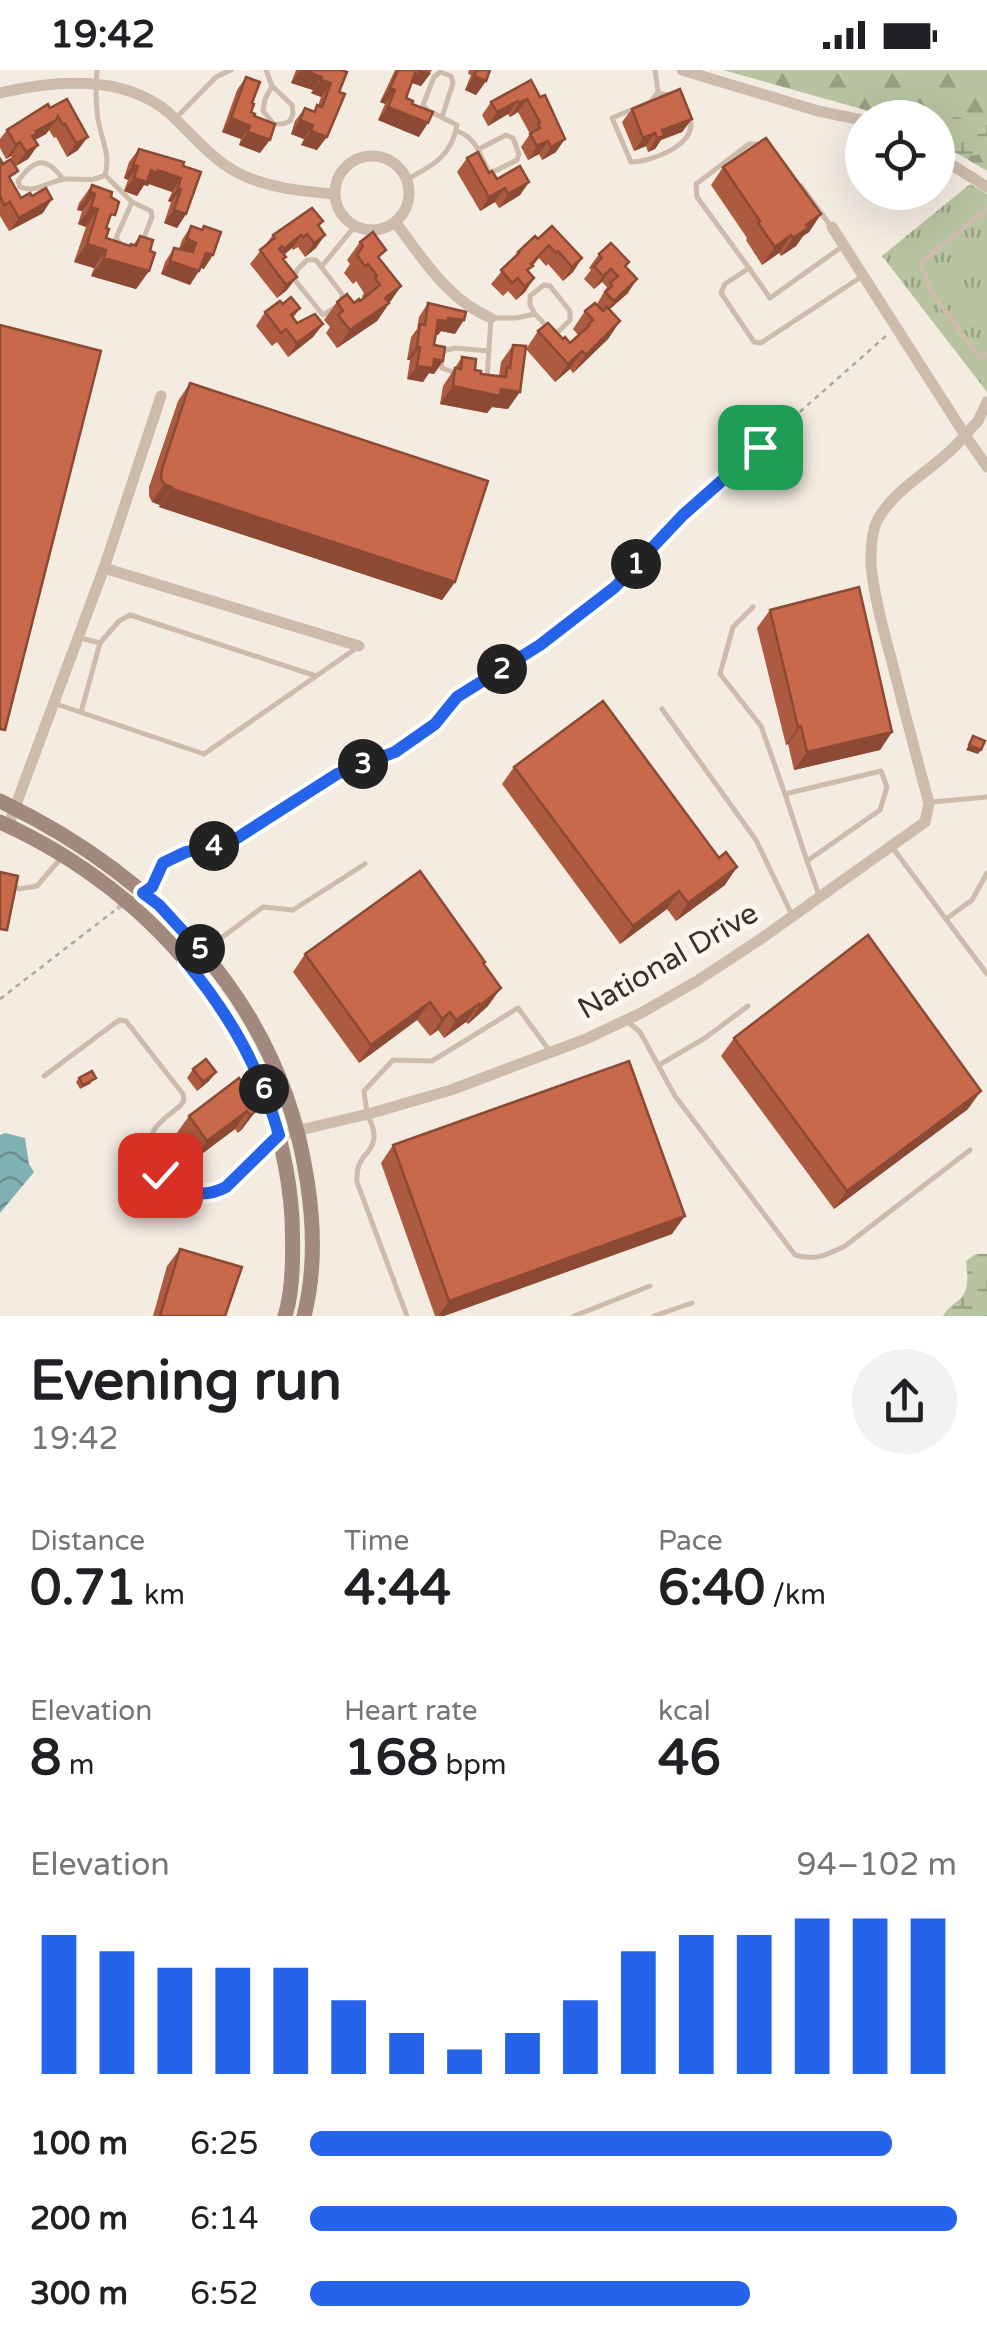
<!DOCTYPE html>
<meta charset="utf-8">
<style>
:root{--surface:#fff;--page:#f2f2f2;--text:#202124;--muted:#757577;--accent:#2563eb}
body{margin:0;font-family:"Varela Round",sans-serif;background:var(--page);color:var(--text);height:100vh;display:flex;flex-direction:column;font-size:38px;white-space:nowrap}
*{box-sizing:border-box;margin:0}
p{font-size:32px;color:var(--muted)}
.icon{flex:none;width:55px;height:55px;fill:none;stroke:currentColor;stroke-width:2;stroke-linecap:round;stroke-linejoin:round}
.map{position:relative;height:1246px;overflow:hidden}
.sheet{display:flex;flex-direction:column;background:var(--surface);flex:1}
.sheet>*{flex:none}
.controls{position:absolute;left:845px;top:30px;display:grid;gap:20px}
.controls a{display:grid;place-items:center;width:110px;height:110px;border-radius:50%;background:var(--surface);box-shadow:0 10px 40px #0002;font-size:50px}
.pin{position:absolute;display:grid;place-items:center;width:85px;height:85px;color:#fff;margin:-42px;border-radius:20px;box-shadow:0 5px 15px #0006}
.km{position:absolute;width:50px;height:50px;margin:-25px;border-radius:50%;background:#222;color:#fff;font-size:28px;line-height:50px;text-align:center}
.round{display:grid;place-items:center;flex:none;width:105px;height:105px;border-radius:52px;background:var(--page)}
.overview{display:flex;align-items:center;justify-content:space-between;height:170px;padding:0 30px}
h1{font-size:55px;font-weight:800;line-height:75px}
.stats{display:grid;grid-template-columns:repeat(3,1fr);gap:15px;height:170px;padding:10px 30px}
.stats div{display:grid;align-content:center}
.stats b{font-size:50px;font-weight:800}
.stats small{font-size:28px;font-weight:400}
.stats p{font-size:28px}
.chart{height:280px;padding:20px 30px}
.chart p{display:flex;justify-content:space-between}
.chart svg{width:100%;height:180px;margin-top:10px;stroke:var(--accent);stroke-width:6}
ul{padding:0 30px;list-style:none;font-size:32px}
li{display:grid;grid-template-columns:160px 120px 1fr;align-items:center;height:75px}
li i{height:25px;border-radius:12px;background:var(--accent)}
.status{display:flex;justify-content:space-between;align-items:center;height:70px;padding:0 50px;background:var(--surface);direction:ltr}
.status svg{height:28px;fill:currentColor}
.map>svg:first-child{display:block}
</style>
<div class="status"><b>19:42</b><svg viewBox="0 0 49 12"><path d="M0 12V9h3v3zM5 12V6h3v6zM10 12V3h3v9zM15 12V0h3v12zM26 1h20v11H26zM47 4h2v5h-2z"/></svg></div>
<div class="map">
<svg width="987" height="1246" viewBox="0 0 987 1246">
<defs>
<pattern id="forest-firs" width="22" height="20" patternUnits="userSpaceOnUse" patternTransform="scale(2.5)"><rect width="22" height="20" fill="#b8c4a0"/><path d="M5 1l3.5 6h-7zM16 11l3.5 6h-7z" fill="#97a083"/></pattern>
<pattern id="wetland-marsh" width="20" height="14" patternUnits="userSpaceOnUse" patternTransform="scale(2.5)"><rect width="20" height="14" fill="#b8c4a0"/><path d="M1 5h8M5 5V1M11 12h8M15 12V8" fill="none" stroke="#97a083"/></pattern>
<pattern id="park-tufts" width="24" height="20" patternUnits="userSpaceOnUse" patternTransform="scale(2.5)"><rect width="24" height="20" fill="#b8c4a0"/><path d="M3 7l-1-3M5 7V3M7 7l1-3M15 17l-1-3M17 17v-4M19 17l1-3" fill="none" stroke="#97a083"/></pattern>
<pattern id="water-waves" width="16" height="10" patternUnits="userSpaceOnUse" patternTransform="scale(2.5)"><rect width="16" height="10" fill="#7fb0b2"/><path d="M0 5q4-4 8 0t8 0" fill="none" stroke="#699091"/></pattern>
</defs>
<rect width="100%" height="100%" fill="#f4ebe1"/>
<polygon fill="url(#forest-firs)" points="723,0 987,0 987,101 938,72 938,48 890,47"/>
<g fill="url(#wetland-marsh)">
<path d="M957,47L987,55V81C966,91 957,84 938,73V48Z"/>
<path d="M976,1184H987V1246H943C948,1237 955,1234 962,1227C970,1216 967,1203 966,1191Z"/>
</g>
<polygon fill="url(#park-tufts)" points="970,114 987,124 987,322 882,186"/>
<polygon fill="url(#water-waves)" points="5,1063 25,1068 29,1094 34,1102 0,1143 0,1065"/>
<g fill="none" stroke-linecap="round" stroke-linejoin="round">
<g stroke="#b9a596" stroke-width="2.5" stroke-dasharray="5 5" stroke-linecap="butt">
<polyline points="155,811 163,793 186,782 231,772 337,705 395,682 435,653 457,627 540,575 615,517 683,445 887,265"/>
<polyline points="0,929 114,841"/>
</g>
<g stroke="#cdbbac" stroke-width="5">
<path d="M97,0C96,16 95,33 98,49C101,69 111,84 105,105L132,132L151,141L152,147L142,173"/>
<polyline points="266,0 272,16 292,35 293,44 290,51 283,54 274,54 263,41 265,29 272,16"/>
<polyline points="655,0 658,22"/>
<path d="M658,23L677,27C681,33 688,41 690,48C698,75 651,92 631,92L612,48L650,32Z"/>
<polyline points="177,47 216,7 231,0"/>
<path d="M457,61C477,68 479,84 489,102L495,101L517,90L519,84L513,68L506,65L479,79"/>
<polyline points="764,74 749,74 696,114 697,127 749,198 725,214 721,223 754,272 761,273 861,207"/>
<path d="M63,109C46,86 35,88 18,111L20,117C37,124 49,110 66,109C81,108 91,113 105,105"/>
<path d="M406,110C432,96 452,86 457,55L427,40L423,35L434,7L440,2L451,6L453,13L442,47"/>
<polyline points="801,116 830,155"/>
<polyline points="987,139 921,193 930,220 980,288 987,283"/>
<polyline points="120,174 116,168 132,132"/>
<polygon points="307,190 316,190 342,224 341,234 323,245 294,209 297,200"/>
<polyline points="322,196 355,156"/>
<polyline points="749,198 770,228 843,176"/>
<polygon points="544,215 550,216 570,241 570,250 558,262 551,261 535,244 530,235 530,226"/>
<polyline points="456,303 442,298 441,289 443,281 455,278 489,281"/>
<polyline points="487,309 491,248 516,248 535,244"/>
<polyline points="753,537 733,557 720,604 761,656 785,724 881,701 887,717 880,740 807,791 819,825"/>
<polyline points="81,568 100,573 119,551 130,545 316,606"/>
<polyline points="56,634 204,684 358,577"/>
<polyline points="662,639 756,770 791,843"/>
<polyline points="81,642 100,573"/>
<polyline points="785,724 807,791"/>
<polyline points="932,732 987,727"/>
<polyline points="892,777 987,904"/>
<polyline points="0,809 19,819 37,816 61,788"/>
<polyline points="119,837 152,817"/>
<polyline points="946,849 972,830 987,803"/>
<polyline points="190,891 263,837 293,840 365,794"/>
<path d="M628,952L640,962L675,1026L795,1185C815,1191 827,1185 845,1176L970,1080"/>
<polyline points="659,995 705,968 748,936"/>
<path d="M44,1006L115,953L120,950L126,951L183,1024L184,1030L181,1035C173,1042 157,1052 153,1062C134,1103 188,1137 225,1117L273,1071"/>
<path d="M407,1246L357,1112C355,1085 372,1086 374,1068C375,1059 371,1054 368,1045C366,1038 365,1029 364,1021L393,990L432,991L518,938L549,980"/>
<polyline points="574,1246 650,1216"/>
<polyline points="654,1246 692,1233"/>
</g>
<g stroke="#cdbbac" stroke-width="11">
<polyline points="682,0 818,41 862,50"/>
<path d="M0,23C53,10 124,4 169,43C191,63 210,88 238,103C267,118 302,121 334,124"/>
<circle cx="372" cy="123" r="37"/>
<polyline points="938,86 987,117"/>
<path d="M395,152C423,188 447,230 491,248"/>
<polyline points="832,157 965,365 978,351 987,332"/>
<polyline points="161,326 104,498 359,576"/>
<polyline points="8,756 104,498"/>
<path d="M288,1063L372,1043L451,1020L586,969L641,943L697,911L762,868L925,752L929,733C916,686 904,639 892,592C884,563 873,523 871,494C871,480 871,462 878,449C899,413 940,397 965,365L987,397"/>
</g>
<g stroke="#a18a7d" stroke-width="15">
<path d="M0,731C158,807 280,932 307,1110C314,1154 315,1203 304,1246"/>
<path d="M0,752C159,823 281,971 292,1148C293,1177 294,1218 285,1246"/>
</g>
</g>
<g fill="#ac5a40">
<polygon points="296,0 341,0 317,80 301,75 304,69 291,64 295,51 305,38 313,41 318,36 321,27 311,23 313,20 291,13"/>
<polygon points="395,0 432,0 421,16 412,13 406,28 412,34 419,67 378,50 385,34 380,32"/>
<polygon points="469,0 490,0 486,11 476,25 465,20 471,5 468,4"/>
<polygon points="246,7 252,33 251,42 254,46 260,83 239,75 241,69 222,62 237,20"/>
<polygon points="531,10 556,82 542,90 539,84 528,90 521,77 530,64 518,42 510,47 508,44 488,56 482,45 491,32"/>
<polygon points="67,29 78,80 67,87 56,67 54,68 49,60 46,64 35,70 38,75 28,89 16,96 11,86 6,89 0,78 0,69 7,60"/>
<polygon points="632,39 692,49 682,62 661,70 655,79 648,82 646,76 634,81 622,52"/>
<polygon points="139,79 183,96 186,144 177,158 164,153 171,132 168,131 172,122 149,114 148,116 144,115 137,126 124,121 128,110 124,108 129,92"/>
<polygon points="467,88 497,109 529,112 520,125 499,138 495,132 480,141 457,102"/>
<polygon points="0,89 21,128 43,143 9,161 0,146"/>
<polygon points="723,97 821,144 809,162 803,166 796,176 781,186 779,183 762,195 746,170 747,168 711,115"/>
<polygon points="92,115 106,157 106,168 130,176 133,175 140,166 150,181 149,201 136,219 91,206 94,198 74,192 86,157 78,154 82,141 77,140 79,133"/>
<polygon points="323,151 319,157 316,178 305,187 298,177 293,180 292,178 284,185 287,220 277,228 250,194 273,165"/>
<polygon points="191,156 201,160 204,156 204,199 200,197 190,215 161,204 165,192 174,178 179,179 182,170"/>
<polygon points="538,169 582,188 573,202 563,211 548,194 546,196 539,188 528,202 534,208 525,222 516,230 508,221 503,226 491,214 518,182"/>
<polygon points="360,172 380,189 401,216 377,251 337,278 326,263 330,257 324,250 337,232 354,233 364,228 362,226 364,223 356,211 353,214 344,203 350,194 347,190"/>
<polygon points="599,184 626,196 628,223 610,239 620,251 608,269 573,303 570,299 555,312 526,279 538,261 570,273 579,266 573,259 585,241 597,234 607,217 602,212 594,219 584,209 591,200 589,198"/>
<polygon points="428,233 455,264 441,261 438,265 436,264 434,275 443,291 434,304 429,303 423,312 407,309 410,290 407,290 411,267 417,259 419,247"/>
<polygon points="283,234 300,238 293,248 297,253 323,254 313,267 288,287 277,272 272,276 256,256 265,242"/>
<polygon points="513,275 508,339 492,337 487,343 440,334 443,316 462,287 481,304 499,306 501,292"/>
<polygon points="190,313 455,512 442,530 159,437 160,435 152,432 149,426 149,417 178,331"/>
<polygon points="770,540 892,662 880,680 794,700 788,674 786,675 757,558"/>
<polygon points="514,697 725,815 676,851 667,839 620,874 502,714"/>
<polygon points="305,884 483,894 488,936 468,954 466,952 444,968 438,960 430,966 417,950 359,993 293,902"/>
<polygon points="734,968 968,1039 834,1139 721,986"/>
<polygon points="193,999 216,1002 209,1011 197,1021 187,1008"/>
<polygon points="79,1008 92,1013 80,1019 76,1012"/>
<polygon points="258,1033 243,1058 238,1063 235,1059 195,1089 176,1064 189,1046"/>
<polygon points="393,1075 672,1164 444,1246 435,1246 381,1093"/>
<polygon points="180,1179 225,1246 153,1246 167,1196"/>
</g>
<g fill="#8c4a34">
<polygon points="300,0 322,7 313,20 291,13"/>
<polygon points="419,0 431,3 421,16 412,13 415,3"/>
<polygon points="474,6 486,11 476,25 465,20"/>
<polygon points="321,10 331,13 321,27 311,23"/>
<polygon points="390,18 395,20 385,34 380,32"/>
<polygon points="527,29 518,42 510,47 519,33"/>
<polygon points="518,31 508,44 488,56 497,42"/>
<polygon points="388,37 428,53 419,67 378,50"/>
<polygon points="231,48 250,56 241,69 222,62"/>
<polygon points="692,49 682,62 661,70 655,79 648,82 662,60"/>
<polygon points="56,50 46,64 31,72 23,80 36,61"/>
<polygon points="300,50 313,55 304,69 291,64"/>
<polygon points="311,61 327,67 317,80 301,75"/>
<polygon points="248,62 270,70 260,83 239,75"/>
<polygon points="655,63 646,76 634,81 643,68"/>
<polygon points="88,67 78,80 67,87 76,73"/>
<polygon points="565,69 556,82 542,90 551,77"/>
<polygon points="548,71 539,84 528,90 537,76"/>
<polygon points="20,72 11,86 6,89 16,75"/>
<polygon points="38,75 28,89 16,96 26,82"/>
<polygon points="133,95 138,96 128,110 124,108"/>
<polygon points="151,100 158,100 181,108 172,122 149,114 148,116 144,115 137,126 124,121 134,108"/>
<polygon points="529,112 520,125 499,138 508,124"/>
<polygon points="178,118 181,119 171,132 168,131"/>
<polygon points="505,118 495,132 480,141 489,127"/>
<polygon points="90,122 95,124 82,141 77,140"/>
<polygon points="52,129 43,143 9,161 19,148"/>
<polygon points="91,137 98,139 86,157 78,154"/>
<polygon points="174,140 186,144 177,158 164,153"/>
<polygon points="821,144 809,162 803,166 796,176 781,186 793,168 806,155"/>
<polygon points="301,165 292,178 274,192 284,179"/>
<polygon points="325,165 316,178 305,187 314,173"/>
<polygon points="791,165 779,183 762,195 775,177"/>
<polygon points="187,169 196,173 187,187 177,183"/>
<polygon points="87,174 106,180 94,198 74,192"/>
<polygon points="206,183 213,185 204,199 196,196"/>
<polygon points="104,188 121,192 149,201 136,219 91,206"/>
<polygon points="582,188 573,202 563,211 572,197"/>
<polygon points="170,191 199,201 190,215 161,204"/>
<polygon points="611,199 602,212 594,219 603,206"/>
<polygon points="297,207 287,220 277,228 286,215"/>
<polygon points="534,208 525,222 516,230 525,217"/>
<polygon points="637,209 628,223 604,244 614,231"/>
<polygon points="401,216 377,251 337,278 350,260"/>
<polygon points="448,248 464,250 455,264 441,261 438,265 429,263 438,250"/>
<polygon points="620,251 608,269 573,303 586,285"/>
<polygon points="323,254 313,267 288,287 297,273"/>
<polygon points="417,276 420,277 410,290 407,290"/>
<polygon points="582,281 570,299 555,312 568,294"/>
<polygon points="434,289 443,291 434,304 429,303 423,312 407,309 417,296"/>
<polygon points="453,316 501,319 520,322 508,339 492,337 487,343 440,334"/>
<polygon points="164,414 172,417 160,435 152,432"/>
<polygon points="172,419 455,512 442,530 159,437"/>
<polygon points="801,656 788,674 786,675 798,657"/>
<polygon points="892,662 880,680 794,700 807,682"/>
<polygon points="969,675 981,680 978,684 966,680"/>
<polygon points="737,797 725,815 676,851 688,833"/>
<polygon points="679,821 667,839 620,874 633,856"/>
<polygon points="501,918 488,936 468,954 480,936"/>
<polygon points="430,932 417,950 359,993 371,975"/>
<polygon points="479,934 466,952 444,968 456,950"/>
<polygon points="450,942 438,960 430,966 442,949"/>
<polygon points="216,1002 209,1011 197,1021 203,1012"/>
<polygon points="981,1021 968,1039 834,1139 847,1121"/>
<polygon points="247,1041 235,1059 195,1089 207,1071"/>
<polygon points="256,1041 243,1058 238,1063 250,1045"/>
<polygon points="685,1146 672,1164 444,1246 438,1246 449,1231"/>
</g>
<g fill="#c8694b" stroke="#8c4a34" stroke-width="2.5">
<polygon points="303,0 341,0 347,2 339,22 345,24 327,67 311,61 313,55 300,50 305,38 315,42 317,35 322,37 331,13 321,10 322,7"/>
<polygon points="398,0 420,0 418,5 415,3 406,28 413,31 412,34 433,42 428,53 388,37 395,20 390,18"/>
<polygon points="477,0 490,0 486,11 474,6"/>
<polygon points="246,7 260,12 252,33 254,34 251,42 255,44 254,46 275,54 270,70 248,62 250,56 231,48"/>
<polygon points="531,10 540,27 545,25 565,69 551,77 548,71 537,76 530,64 540,58 538,54 540,52 527,29 519,33 518,31 497,42 491,32"/>
<polygon points="680,19 692,49 662,60 664,66 657,68 655,63 643,68 632,39"/>
<polygon points="67,29 88,67 76,73 65,54 63,55 58,46 56,50 36,61 38,63 32,66 38,75 26,82 20,72 16,75 7,60 48,34 50,38"/>
<polygon points="766,68 821,144 806,155 808,158 793,168 791,165 775,177 758,153 760,151 723,97"/>
<polygon points="139,79 184,92 183,96 201,102 186,144 174,140 181,119 178,118 181,108 158,100 157,103 151,100 147,112 134,108 138,96 133,95"/>
<polygon points="478,82 489,103 492,101 497,109 520,96 529,112 508,124 505,118 489,127 467,88"/>
<polygon points="0,89 3,94 11,89 18,101 9,107 21,128 30,123 32,126 46,118 52,129 19,148 10,132 4,135 0,126"/>
<polygon points="92,115 112,122 111,127 119,132 115,145 111,144 106,158 109,159 106,168 130,176 131,174 136,176 140,166 153,170 150,181 155,183 149,201 104,188 106,180 87,174 98,139 91,137 95,124 90,122"/>
<polygon points="312,138 323,151 318,155 325,165 314,173 307,164 303,167 301,165 284,179 282,176 279,179 286,187 283,189 297,207 286,215 260,180 275,168 273,165"/>
<polygon points="191,156 202,160 204,156 221,162 213,185 206,183 199,201 170,191 174,178 193,182 196,173 187,169"/>
<polygon points="552,156 582,188 572,197 558,181 556,183 549,175 531,194 533,196 527,200 534,208 525,217 518,208 512,213 501,200 519,183 518,182 535,166 538,169"/>
<polygon points="373,162 386,180 378,187 401,216 385,228 389,233 350,260 338,245 343,241 337,232 347,224 354,233 359,229 360,231 380,215 375,208 377,206 368,194 365,196 357,185 363,176 360,172"/>
<polygon points="611,173 629,192 625,196 637,209 614,231 605,222 612,216 610,213 618,206 611,199 603,206 594,196 602,188 599,184"/>
<polygon points="291,227 300,238 291,245 297,253 315,244 323,254 297,273 286,259 281,263 265,242 280,231 283,234"/>
<polygon points="428,233 466,242 464,250 448,248 448,251 438,250 434,275 445,277 443,291 434,289 433,298 417,296 420,277 417,276 420,254 425,255"/>
<polygon points="595,233 603,241 607,237 620,251 586,285 582,281 568,294 538,261 548,253 563,269 565,267 570,273 589,256 588,255 593,250 585,241"/>
<polygon points="0,255 101,281 5,660 0,659"/>
<polygon points="513,275 526,276 520,322 501,319 500,326 453,316 455,298 461,299 462,287 476,289 475,300 481,301 481,304 506,307 507,297 510,298"/>
<polygon points="190,313 488,411 455,512 172,419 172,417 164,414 161,408 162,399"/>
<polygon points="859,517 892,662 807,682 801,656 798,657 770,540"/>
<polygon points="603,631 719,788 726,782 737,797 688,833 679,821 633,856 514,697"/>
<polygon points="973,666 985,671 981,680 969,675"/>
<polygon points="420,801 485,892 483,893 501,918 480,936 479,934 456,950 450,942 442,949 430,932 371,975 305,884"/>
<polygon points="0,802 18,806 7,860 0,859"/>
<polygon points="868,865 981,1021 847,1121 734,968"/>
<polygon points="206,989 216,1002 203,1012 193,999"/>
<polygon points="629,991 685,1146 449,1231 393,1075"/>
<polygon points="92,1001 96,1008 83,1015 79,1008"/>
<polygon points="239,1008 258,1033 253,1037 256,1041 250,1045 247,1041 207,1071 189,1046"/>
<polygon points="180,1179 242,1197 225,1246 160,1246"/>
</g>
<g fill="none" stroke-linecap="round" stroke-linejoin="round">
<g stroke="#fff" stroke-width="20">
<path id="route" d="M160,1105C179,1122 202,1130 226,1117L279,1065C260,998 231,947 187,893L202,882L159,835L143,823L152,817L163,793L186,782L231,772L337,704L395,682L435,654L457,627L540,575L615,517L683,445L760,377"/>
</g>
<use href="#route" stroke="#2563eb" stroke-width="12"/>
</g>
<g text-anchor="middle" dominant-baseline="central" stroke-width="10" stroke-linejoin="round" paint-order="stroke">
<g font-size="30" fill="#3b302b" stroke="#fbf5ee">
<text transform="translate(668 891) rotate(-30)">National Drive</text>
</g>
</g>
</svg>
<div class="controls">
<a><svg class="icon" aria-label="locate" viewBox="0 0 24 24"><circle cx="12" cy="12" r="6"/><path d="M12 2v4M12 18v4M2 12h4M18 12h4"/></svg></a>
</div>
<div class="pin" style="left:760px;top:377px;background:#1e9e55"><svg class="icon" aria-label="arrive" viewBox="0 0 24 24"><path d="M6 21V4h12l-3 4 3 4H6"/></svg></div>
<div class="pin" style="left:160px;top:1105px;background:#d93025"><svg class="icon" aria-label="check" viewBox="0 0 24 24"><path d="M5 12l5 5 9-10"/></svg></div>
<b class="km" style="left:636px;top:494px">1</b>
<b class="km" style="left:502px;top:599px">2</b>
<b class="km" style="left:363px;top:694px">3</b>
<b class="km" style="left:214px;top:776px">4</b>
<b class="km" style="left:200px;top:879px">5</b>
<b class="km" style="left:264px;top:1019px">6</b>
</div>
<section class="sheet">
<div class="overview"><div><h1>Evening run</h1><p>19:42</p></div><a class="round"><svg class="icon" aria-label="share" viewBox="0 0 24 24"><path d="M12 15V3M7 8l5-5 5 5M5 13v7h14v-7"/></svg></a></div>
<div class="stats">
<div><p>Distance</p><b>0.71<small> km</small></b></div>
<div><p>Time</p><b>4:44</b></div>
<div><p>Pace</p><b>6:40<small> /km</small></b></div>
</div>
<div class="stats">
<div><p>Elevation</p><b>8<small> m</small></b></div>
<div><p>Heart rate</p><b>168<small> bpm</small></b></div>
<div><p>kcal</p><b>46</b></div>
</div>
<div class="chart"><p><span>Elevation</span>94–102 m</p>
<svg viewBox="0 0 160 44" preserveAspectRatio="none"><path d="M5 44V10M15 44V14M25 44V18M35 44V18M45 44V18M55 44V26M65 44V34M75 44V38M85 44V34M95 44V26M105 44V14M115 44V10M125 44V10M135 44V6M145 44V6M155 44V6"/></svg>
</div>
<ul>
<li><b>100 m</b>6:25<i style="width:90%"></i></li>
<li><b>200 m</b>6:14<i style="width:100%"></i></li>
<li><b>300 m</b>6:52<i style="width:68%"></i></li>
</ul>
</section>
